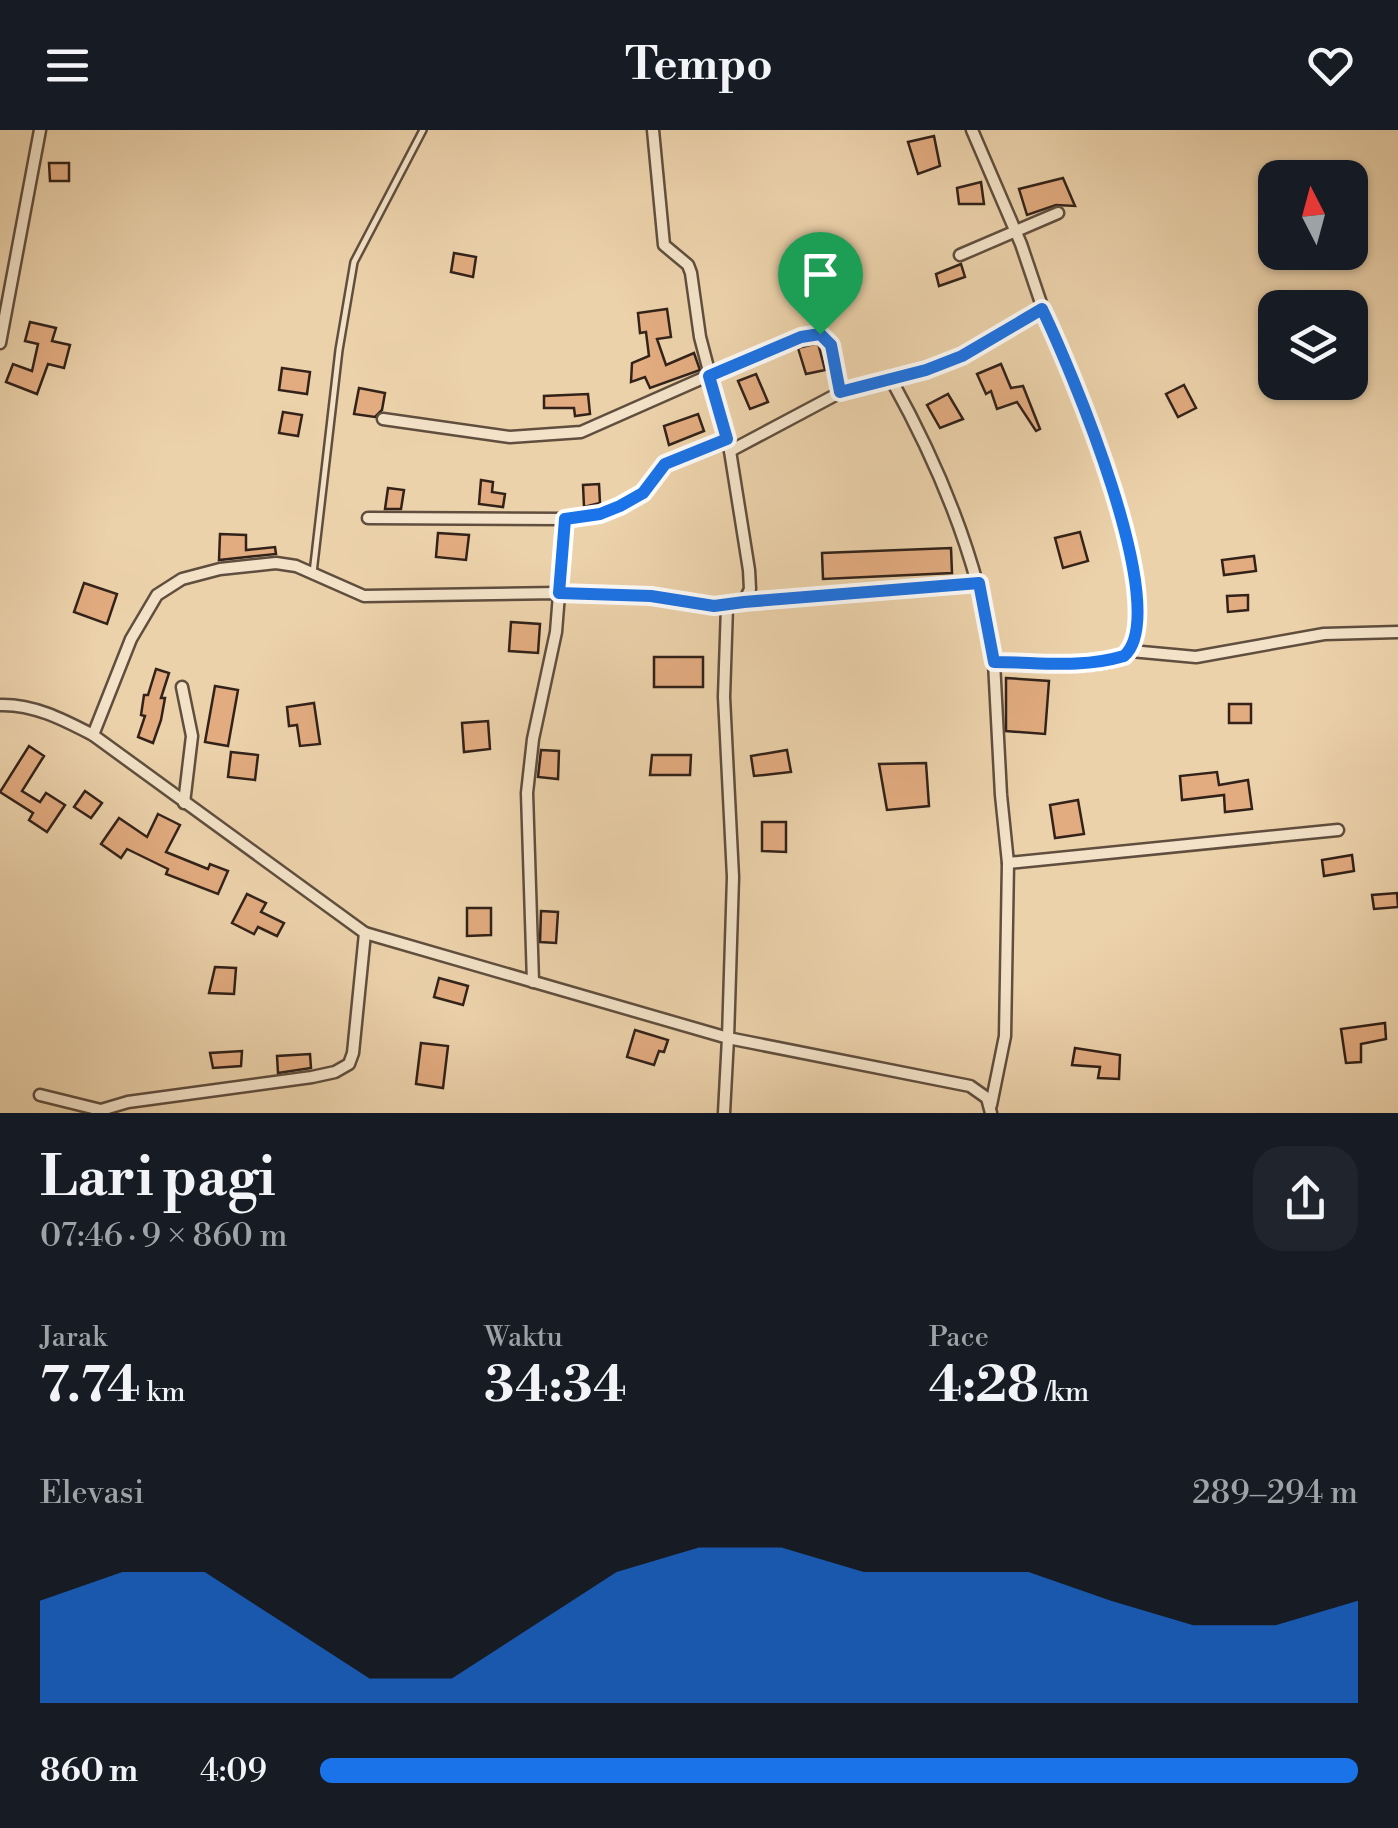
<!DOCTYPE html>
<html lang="id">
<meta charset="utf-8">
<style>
:root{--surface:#171b24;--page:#20242c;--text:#f1f3f6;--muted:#9ea1a6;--accent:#1a73e8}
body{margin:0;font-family:"Libre Bodoni",serif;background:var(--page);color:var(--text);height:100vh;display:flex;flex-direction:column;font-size:38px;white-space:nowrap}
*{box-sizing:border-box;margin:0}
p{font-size:32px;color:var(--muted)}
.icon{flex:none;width:55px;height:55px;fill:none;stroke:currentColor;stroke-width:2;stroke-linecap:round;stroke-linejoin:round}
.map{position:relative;height:983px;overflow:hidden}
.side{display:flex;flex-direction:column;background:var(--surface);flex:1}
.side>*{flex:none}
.needle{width:65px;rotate:354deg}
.buttons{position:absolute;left:1258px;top:30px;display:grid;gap:20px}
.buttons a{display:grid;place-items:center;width:110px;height:110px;border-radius:20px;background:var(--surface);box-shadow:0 2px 8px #0004;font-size:50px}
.pin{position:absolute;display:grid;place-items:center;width:85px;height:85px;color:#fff;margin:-102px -42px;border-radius:50% 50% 50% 0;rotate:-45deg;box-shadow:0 0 10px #0007}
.pin .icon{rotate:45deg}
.round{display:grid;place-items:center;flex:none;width:105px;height:105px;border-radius:30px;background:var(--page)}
.headline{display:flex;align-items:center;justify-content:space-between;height:170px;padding:0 40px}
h1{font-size:55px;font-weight:700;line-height:75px}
.figures{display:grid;grid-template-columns:repeat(3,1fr);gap:15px;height:170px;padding:10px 40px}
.figures div{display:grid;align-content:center}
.figures b{font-size:50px;font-weight:700}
.figures small{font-size:28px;font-weight:400}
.figures p{font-size:28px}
.chart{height:280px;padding:20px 40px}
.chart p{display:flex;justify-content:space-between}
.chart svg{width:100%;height:180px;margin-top:10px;fill:var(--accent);opacity:.7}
ul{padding:0 40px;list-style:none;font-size:32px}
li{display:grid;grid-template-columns:160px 120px 1fr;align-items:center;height:75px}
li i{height:25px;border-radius:12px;background:var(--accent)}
header{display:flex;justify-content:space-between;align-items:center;height:130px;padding:0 40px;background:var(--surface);font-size:45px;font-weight:700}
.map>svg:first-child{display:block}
</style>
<header><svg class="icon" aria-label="menu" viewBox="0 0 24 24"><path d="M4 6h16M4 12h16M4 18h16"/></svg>Tempo<svg class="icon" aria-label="heart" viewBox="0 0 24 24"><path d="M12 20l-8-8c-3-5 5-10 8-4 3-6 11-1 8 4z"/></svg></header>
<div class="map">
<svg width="1398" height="983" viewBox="0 0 1398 983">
<rect width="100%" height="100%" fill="#ecd2ab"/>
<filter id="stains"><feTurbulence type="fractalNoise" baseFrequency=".002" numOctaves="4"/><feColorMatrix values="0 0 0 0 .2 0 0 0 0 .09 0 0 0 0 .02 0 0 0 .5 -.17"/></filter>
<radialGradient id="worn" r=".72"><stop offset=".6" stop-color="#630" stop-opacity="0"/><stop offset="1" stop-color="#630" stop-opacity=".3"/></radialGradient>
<g fill="#e2ab80" stroke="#322219" stroke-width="2.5">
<polygon points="934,6 940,36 918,44 908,12"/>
<polygon points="49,33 69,33 69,51 50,51"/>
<polygon points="1063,48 1075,76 1056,75 1027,85 1019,59"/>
<polygon points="981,52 984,74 959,74 957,58"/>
<polygon points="454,123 476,127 473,147 451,142"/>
<polygon points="961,134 965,147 939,156 936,144"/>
<polygon points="667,179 671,207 657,209 666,235 694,223 700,240 650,258 645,247 631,252 632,233 649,226 646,202 640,203 638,183"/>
<polygon points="30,192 56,198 52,211 70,215 64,238 48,234 37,264 6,252 13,234 32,241 38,214 25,211"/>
<polygon points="818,213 825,240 806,244 798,218"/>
<polygon points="1001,234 1011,258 1023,256 1040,299 1036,301 1017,272 997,279 991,261 986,264 977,244"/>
<polygon points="282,238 310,242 307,264 279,260"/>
<polygon points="756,244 768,272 750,279 738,251"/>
<polygon points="1184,255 1196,278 1178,287 1166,264"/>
<polygon points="359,258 385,263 382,280 375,287 354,284"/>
<polygon points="588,264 590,284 575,286 574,278 544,278 544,266"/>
<polygon points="948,264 963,289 940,298 927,275"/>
<polygon points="283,282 302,285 298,306 279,303"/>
<polygon points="698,284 704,301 669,315 664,296"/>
<polygon points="481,350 493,352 492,362 505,364 503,377 479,374"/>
<polygon points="599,354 600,373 584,377 583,355"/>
<polygon points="388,358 404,360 401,379 385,379"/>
<polygon points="1080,402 1088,431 1063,438 1055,408"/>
<polygon points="438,403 469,405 466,430 436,427"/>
<polygon points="220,404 246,405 246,420 275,417 276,424 219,430"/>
<polygon points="951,418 952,443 823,449 822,423"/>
<polygon points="1254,426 1256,441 1224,445 1222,430"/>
<polygon points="84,453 117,464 107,494 74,482"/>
<polygon points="1248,465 1248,480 1228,482 1227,466"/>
<polygon points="511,492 540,494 538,523 509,521"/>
<rect x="654" y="527" width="49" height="30"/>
<polygon points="156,539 169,543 161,568 165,568 161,590 153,613 138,607 145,586 141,585 144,565 148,565"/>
<polygon points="1006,548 1049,551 1045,604 1006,601"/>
<polygon points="215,556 238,560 228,616 205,612"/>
<polygon points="314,573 320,614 300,616 297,595 289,596 287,577"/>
<rect x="1229" y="574" width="22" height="19"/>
<polygon points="488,591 490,619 464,622 462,593"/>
<polygon points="29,616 44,626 22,661 40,672 46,663 65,675 47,702 29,690 33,683 0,662"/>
<polygon points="541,620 559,621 558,649 538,647"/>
<polygon points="787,620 791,642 754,646 751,626"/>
<polygon points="231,622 258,625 255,650 228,647"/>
<polygon points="652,625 691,625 690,645 650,645"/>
<polygon points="926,633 929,676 887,680 879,634"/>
<polygon points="1217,642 1219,655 1248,650 1252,679 1225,682 1224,665 1182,670 1180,646"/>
<polygon points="85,661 102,673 91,688 74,677"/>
<polygon points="1078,670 1084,704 1055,708 1050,675"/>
<polygon points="158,684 180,695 166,722 208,739 210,734 228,741 218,764 166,744 168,739 127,719 121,728 101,714 119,688 147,707"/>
<polygon points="762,692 786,692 786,722 762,721"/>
<polygon points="1352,725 1354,741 1324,746 1322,730"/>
<polygon points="1397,763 1398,777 1374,779 1372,765"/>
<polygon points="247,764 266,773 261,782 284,793 277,806 258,797 254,804 232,793"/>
<polygon points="467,778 491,778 491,805 467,806"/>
<polygon points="541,781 558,782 556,813 540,812"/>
<polygon points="215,837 236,838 234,864 209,863"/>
<polygon points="439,848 468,856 463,875 434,867"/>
<polygon points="1385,893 1386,909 1361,914 1361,932 1346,933 1341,899"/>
<polygon points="635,900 668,910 664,922 659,921 654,935 627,927"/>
<polygon points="421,913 448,916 443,958 416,954"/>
<polygon points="1075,918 1120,925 1119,949 1098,948 1100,937 1072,935"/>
<polygon points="242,921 241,936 213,938 210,923"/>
<polygon points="310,924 311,938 278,943 277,926"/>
</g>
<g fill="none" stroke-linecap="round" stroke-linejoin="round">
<g stroke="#604e3e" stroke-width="10">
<polyline id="service" points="313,443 339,220 354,132 423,0"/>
</g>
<g stroke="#604e3e" stroke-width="15">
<g id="minor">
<polyline points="960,125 1058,83"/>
<polyline points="0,213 40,0"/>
<path d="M892,251C941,339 979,432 994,532C1022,532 1111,544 1129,522C1170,474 1068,233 1043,179"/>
<polyline points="383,289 510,307 581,302 753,226 801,207 821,204 831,215 841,262"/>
<polyline points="730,321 841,262 892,251 962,226 1043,179 1021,114 972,0"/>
<polyline points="368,388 565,389 600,383 643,363 665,334 727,309"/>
<polyline points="744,472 979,453"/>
<polyline points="727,476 724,567 733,747 728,908 970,956 987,968 991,983"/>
<polyline points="1131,521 1196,527 1324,504 1398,502"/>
<polyline points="994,532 1001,665 1008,733 1338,700"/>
<polyline points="182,557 192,606 184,673"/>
<path d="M0,575C34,574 64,590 93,605L365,803L728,908L724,983"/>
<polyline points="93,605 131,509 157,465 182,449 220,439 276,433 296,436 364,466 559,463 651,466 714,476 744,472 750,459 749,440 730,321 700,207 691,143 688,135 664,115 653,0"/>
<polyline points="533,852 527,663 533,609 556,502 565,389"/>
<polyline points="40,965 101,980"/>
<polyline points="991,975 1005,906 1008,733"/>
<polyline points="101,983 101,980 128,972 312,947 335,942 349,934 353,923 365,803"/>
</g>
</g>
<use href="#service" stroke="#f3e2c8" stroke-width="5"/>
<use href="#minor" stroke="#f3e2c8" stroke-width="10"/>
</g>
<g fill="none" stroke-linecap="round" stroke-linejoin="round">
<g stroke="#fff" stroke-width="20">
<path id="route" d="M1042,179C1068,233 1175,482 1124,526C1080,539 1039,532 994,532L979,453L744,472L714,476L651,466L559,463L565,389L600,384L620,376L643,363L665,334L727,309L709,246L801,207L820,204L831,215L840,262L926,240L962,226Z"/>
</g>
<use href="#route" stroke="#1a73e8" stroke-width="12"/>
</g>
<rect width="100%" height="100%" filter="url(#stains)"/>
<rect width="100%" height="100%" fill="url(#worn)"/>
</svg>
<div class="buttons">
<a><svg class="needle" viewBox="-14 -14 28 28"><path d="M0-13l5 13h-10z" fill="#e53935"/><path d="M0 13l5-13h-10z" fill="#9ea1a6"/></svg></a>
<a><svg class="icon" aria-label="layers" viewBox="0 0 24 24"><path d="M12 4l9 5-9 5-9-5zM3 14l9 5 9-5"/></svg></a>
</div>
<div class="pin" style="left:820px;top:204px;background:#1e9e55"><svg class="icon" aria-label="arrive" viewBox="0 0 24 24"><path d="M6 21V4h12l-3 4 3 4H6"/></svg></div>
</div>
<section class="side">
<div class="headline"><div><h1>Lari pagi</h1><p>07:46 · 9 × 860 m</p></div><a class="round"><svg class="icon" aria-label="share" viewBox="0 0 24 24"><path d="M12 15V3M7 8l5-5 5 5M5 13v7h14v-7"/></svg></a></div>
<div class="figures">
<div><p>Jarak</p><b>7.74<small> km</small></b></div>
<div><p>Waktu</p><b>34:34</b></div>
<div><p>Pace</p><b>4:28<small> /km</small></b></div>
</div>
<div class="chart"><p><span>Elevasi</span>289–294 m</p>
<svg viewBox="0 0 160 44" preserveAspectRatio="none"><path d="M0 44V19L10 12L20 12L30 25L40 38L50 38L60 25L70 12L80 6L90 6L100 12L110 12L120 12L130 19L140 25L150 25L160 19V44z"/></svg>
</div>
<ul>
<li><b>860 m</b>4:09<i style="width:100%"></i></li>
</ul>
</section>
